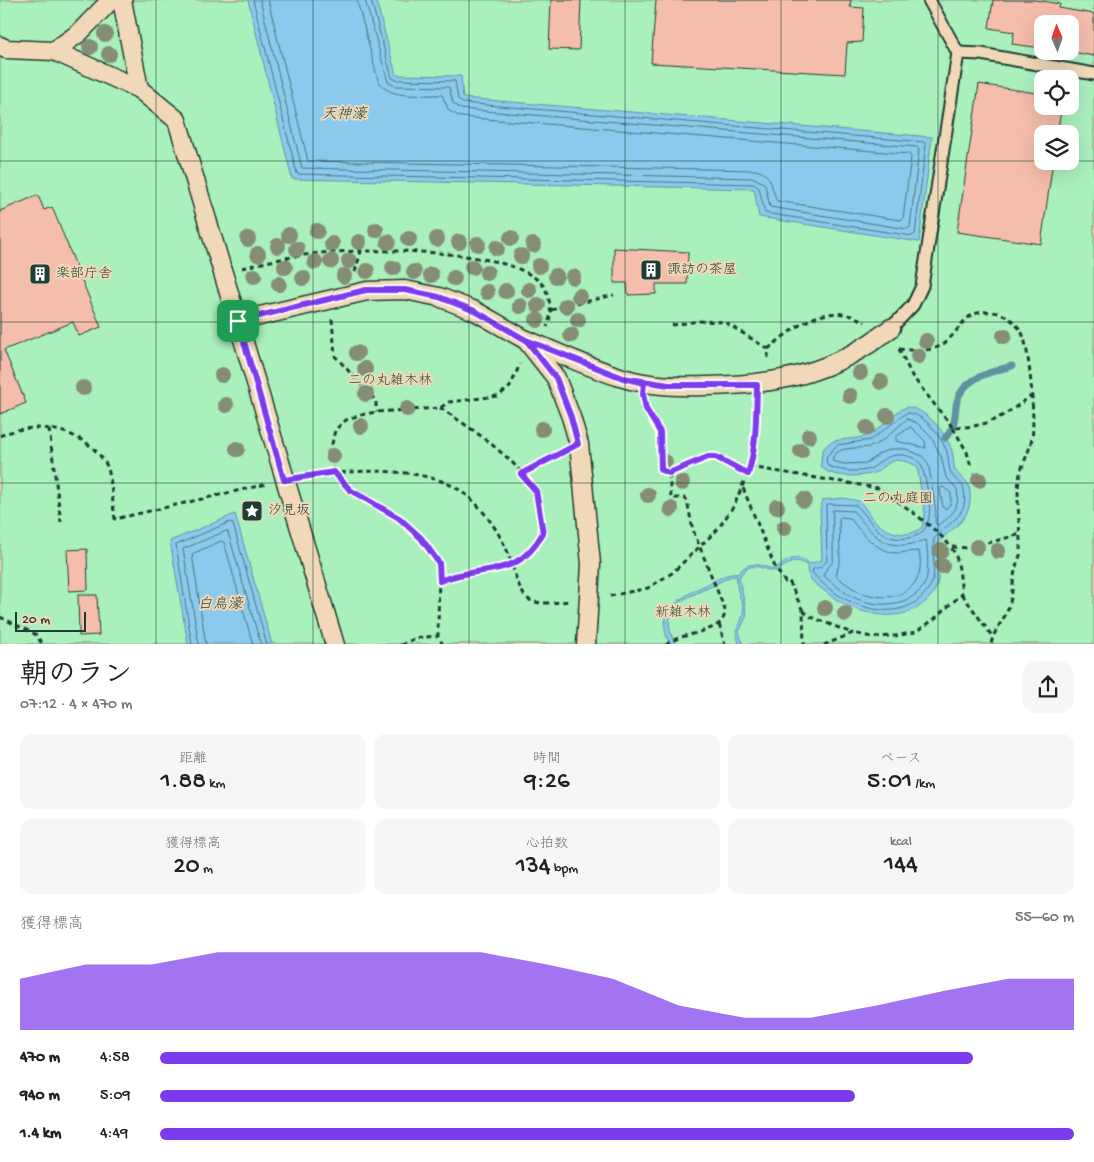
<!DOCTYPE html>
<html lang="ja">
<meta charset="utf-8">
<style>
:root{--surface:#fff;--page:#f6f6f6;--text:#202124;--muted:#757577;--accent:#7c3aed}
body{margin:0;font-family:"Gochi Hand","Klee One",sans-serif;background:var(--page);color:var(--text);height:100vh;display:flex;flex-direction:column;font-size:19px;white-space:nowrap}
*{box-sizing:border-box;margin:0}
p{font-size:16px;color:var(--muted)}
.icon{flex:none;width:28px;height:28px;fill:none;stroke:currentColor;stroke-width:2;stroke-linecap:round;stroke-linejoin:round}
.map{position:relative;height:644px;overflow:hidden}
.details{display:flex;flex-direction:column;background:var(--surface);flex:1}
.details>*{flex:none}
.needle{width:32px;rotate:358deg}
.tools{position:absolute;left:1034px;top:15px;display:grid;gap:10px}
.tools a{display:grid;place-items:center;width:45px;height:45px;border-radius:10px;background:var(--surface);box-shadow:0 5px 20px #0002;font-size:25px}
.scale{position:absolute;left:15px;bottom:12px;width:71px;box-sizing:border-box;padding-left:5px;border:2px solid #1f3d34;border-top:0;font-size:14px;line-height:18px;white-space:nowrap;color:#1f3d34;-webkit-text-stroke:4px #f1d8b8;paint-order:stroke}
.pin{position:absolute;display:grid;place-items:center;width:42px;height:42px;color:#fff;margin:-21px;border-radius:10px;box-shadow:0 2px 8px #0006}
.round{display:grid;place-items:center;flex:none;width:52px;height:52px;border-radius:15px;background:var(--page)}
.overview{display:flex;align-items:center;justify-content:space-between;height:85px;padding:0 20px}
h1{font-size:28px;font-weight:600;line-height:38px}
.stats{display:grid;grid-template-columns:repeat(3,1fr);gap:8px;height:85px;padding:5px 20px}
.stats div{display:grid;align-content:center;border-radius:12px;background:var(--page);text-align:center}
.stats b{font-size:25px;font-weight:600}
.stats small{font-size:14px;font-weight:400}
.stats p{font-size:14px}
.chart{height:140px;padding:10px 20px}
.chart p{display:flex;justify-content:space-between}
.chart svg{width:100%;height:90px;margin-top:5px;fill:var(--accent);opacity:.7}
ul{padding:0 20px;list-style:none;font-size:16px}
li{display:grid;grid-template-columns:80px 60px 1fr;align-items:center;height:38px}
li i{height:12px;border-radius:6px;background:var(--accent)}
.map>svg:first-child{display:block}
</style>
<div class="map">
<svg width="1094" height="645" viewBox="0 0 1094 645">
<rect width="100%" height="100%" fill="#f1d8b8"/>
<filter id="ink" filterUnits="userSpaceOnUse"><feTurbulence type="fractalNoise" baseFrequency=".02" numOctaves="2"/><feDisplacementMap in="SourceGraphic" scale="10" xChannelSelector="R" yChannelSelector="G"/><feConvolveMatrix kernelMatrix="1 2 1 2 8 2 1 2 1" color-interpolation-filters="sRGB"/></filter>
<g filter="url(#ink)">
<path fill="#aaf0bd" stroke="#649678" fill-rule="evenodd" d="M0,0H1094V644H0ZM1042,24H1070V51H1042ZM1042,79H1070V106H1042ZM1042,134H1070V161H1042Z"/>
<g fill="#8bcaec" stroke="#6092a2">
<polygon points="248,0 376,0 396,75 461,76 463,98 932,137 919,242 759,217 754,189 292,179"/>
<path d="M907,407C927,409 946,433 952,451C954,457 953,464 955,470C958,475 962,477 966,481C971,487 971,500 969,507C965,523 950,530 939,541C937,556 942,577 935,590C911,630 855,616 826,592C817,585 806,579 807,566C795,555 787,567 774,571C760,569 749,559 739,578L747,615L739,632L743,644H739L736,631C753,602 735,603 737,577L733,576C725,578 717,584 708,588C679,600 659,610 675,644H670C652,611 684,595 710,583C719,579 728,572 738,574C749,559 759,565 773,569C786,563 796,551 810,564L822,560L820,509L823,500L843,498L859,501C865,506 868,514 874,520C886,533 908,540 922,527L925,513L917,466C885,451 890,470 870,474C856,477 829,478 821,466C819,430 849,444 869,435C883,428 892,412 907,407Z"/>
<polygon points="235,514 272,644 188,644 170,541"/>
</g>
<g fill="none" stroke-linecap="round" stroke-linejoin="round">
<g stroke="#4a757e" stroke-width="1">
<polyline points="253,0 297,174 754,184 759,188 765,213 912,236 915,234 926,144 924,142 463,103 458,99 455,81 397,80 392,78 371,0"/>
<polyline points="260,0 302,168 754,178 765,184 770,207 907,229 910,227 919,150 917,147 461,109 453,103 449,87 396,86 388,82 365,0"/>
<path d="M268,0L308,161L755,170C774,174 770,187 777,201L900,220L903,219L911,157L909,154L461,117L449,111L442,95C423,94 388,101 378,80L357,0"/>
<path d="M907,413C925,413 941,437 947,452C949,459 948,468 952,475C955,479 960,482 963,486C971,516 950,520 934,539C931,554 938,575 929,588C901,631 837,604 812,572L813,569L821,567L827,561L826,506L828,504L856,505C867,515 872,528 886,535C893,539 901,539 908,538C942,534 927,487 922,466C916,455 897,452 886,458C880,460 876,467 870,469C859,473 836,471 827,465L826,457L837,445L870,440Z"/>
<path d="M907,419L917,423L931,437L941,456L946,477L957,489C960,508 953,515 938,525L935,523L936,512L931,479L928,463L922,456L906,449H892L880,453L867,463L844,464L832,461C834,445 858,449 869,447C883,444 896,427 907,419Z"/>
<polygon points="911,427 925,441 926,448 896,441 896,437"/>
<polygon points="943,487 951,493 951,503 946,509 943,507 940,489"/>
<path d="M833,510L853,511C871,530 878,547 907,545C914,544 920,541 926,540C928,549 929,575 925,583C915,604 884,608 863,601C849,597 836,586 824,576V573L833,561Z"/>
<path d="M841,517L850,518C862,533 874,550 896,553C903,553 912,551 919,551C927,587 899,604 866,594C855,591 845,583 836,576L840,560L839,519Z"/>
<polyline points="192,645 176,545 230,522 233,524 267,645"/>
<polyline points="199,645 183,549 226,531 228,532 261,645"/>
<polyline points="206,645 192,554 221,541 224,542 253,645"/>
</g>
<path stroke="#6092a2" stroke-width="7" d="M945,438C954,429 955,419 956,406C960,379 989,372 1012,366"/>
</g>
<g fill="#f5bdab" stroke="#1f3d34">
<polygon points="551,0 581,0 579,50 549,49"/>
<polygon points="656,0 851,0 850,7 864,8 862,42 847,43 845,74 651,63"/>
<polygon points="993,0 1035,0 1060,4 1059,8 1094,14 1094,56 1067,51 1070,51 1070,24 1042,24 1042,48 1012,44 1014,32 989,28"/>
<polygon points="979,84 1042,94 1042,106 1062,106 1057,134 1042,134 1042,161 1053,161 1041,244 957,232"/>
<polygon points="38,195 44,210 52,207 101,327 79,336 73,322 4,350 26,403 0,414 0,211"/>
<polygon points="614,248 688,252 687,284 656,284 656,294 628,295 627,283 614,283"/>
<polygon points="87,549 88,590 69,591 67,550"/>
<polygon points="78,595 97,595 99,635 79,636"/>
</g>
<g fill="none" stroke-linecap="round" stroke-linejoin="round">
<g stroke="#1f3d34" stroke-width="15">
<g id="service">
<polyline points="958,53 981,54 1094,74"/>
<polyline points="891,328 913,305 922,286 958,53 929,0"/>
</g>
</g>
<g stroke="#1f3d34" stroke-width="21">
<g id="pedestrian">
<polyline points="122,0 139,89 177,120 335,645"/>
<polyline points="0,46 6,49 54,51 139,89"/>
<polyline points="54,51 79,33 111,0"/>
<polyline points="238,321 367,291 405,290 439,297 475,311 526,340 556,378 571,417 579,444 591,564 586,645"/>
<path d="M527,340C558,353 590,368 623,378C649,386 678,387 706,386C778,385 833,374 891,328"/>
</g>
</g>
<g stroke="#1f3d34" stroke-width="3" stroke-dasharray="5 4" stroke-linecap="butt">
<path d="M242,268C268,261 293,256 320,253C370,249 501,247 539,281C546,287 548,296 550,304C551,312 550,320 547,327"/>
<polyline points="355,272 361,251"/>
<polyline points="551,310 614,295"/>
<polyline points="332,319 335,356 376,401 376,412"/>
<polyline points="672,325 699,321 725,322 768,349 768,362"/>
<path d="M768,349C797,325 827,300 865,322"/>
<path d="M899,349C911,350 929,352 940,346C961,334 961,309 992,312C1005,313 1016,322 1022,333C1030,349 1035,421 1032,439C1029,453 1021,466 1019,479C1016,504 1021,531 1020,556C1012,572 1014,589 1009,606C1005,620 993,630 991,645"/>
<path d="M899,349L912,376L953,428C992,426 1000,418 1031,396"/>
<path d="M644,403L660,432L661,470L669,473L671,498H685L687,501L693,530L725,610C726,635 680,631 666,645"/>
<path d="M440,408C470,427 518,460 535,491C542,503 541,520 543,533C521,573 491,570 450,576L440,581"/>
<polyline points="953,428 967,452 971,467"/>
<polyline points="49,429 61,522"/>
<path d="M0,436C35,419 87,429 107,466C111,474 113,508 115,519L267,484"/>
<path d="M750,467L878,488C896,499 945,534 954,552C960,564 960,580 962,594L933,620L916,632L895,636L872,637L853,633L824,645"/>
<polyline points="669,473 708,457 716,457 748,474"/>
<polyline points="521,474 561,453"/>
<path d="M305,477C349,470 418,465 458,489C479,502 495,526 506,548C511,559 519,594 528,599C538,606 557,602 569,601"/>
<polyline points="743,488 775,567 785,582 789,581 803,611 804,645"/>
<polyline points="952,547 969,548 1021,534"/>
<polyline points="962,594 992,636"/>
<polyline points="610,596 648,588 672,573 717,530 734,506 750,467 754,453 756,403"/>
<polyline points="803,611 811,617 852,633"/>
<polyline points="0,617 35,634 43,645"/>
<polyline points="719,624 725,645"/>
<polyline points="401,645 416,638 438,636"/>
<polyline points="443,645 438,636 439,563 430,547 421,538 399,518 350,490 334,472 332,444 335,430 346,420 360,415 376,412 440,408 449,402 498,396 510,387 520,364"/>
</g>
<use href="#service" stroke="#f1d8b8" stroke-width="11"/>
<use href="#pedestrian" stroke="#f1d8b8" stroke-width="18"/>
</g>
<g fill="#858d77">
<circle cx="105" cy="34" r="8"/>
<circle cx="90" cy="47" r="8"/>
<circle cx="109" cy="54" r="8"/>
<circle cx="376" cy="230" r="8"/>
<circle cx="317" cy="231" r="8"/>
<circle cx="289" cy="235" r="8"/>
<circle cx="511" cy="238" r="8"/>
<circle cx="248" cy="239" r="8"/>
<circle cx="409" cy="239" r="8"/>
<circle cx="437" cy="239" r="8"/>
<circle cx="359" cy="242" r="8"/>
<circle cx="388" cy="242" r="8"/>
<circle cx="459" cy="242" r="8"/>
<circle cx="332" cy="244" r="8"/>
<circle cx="478" cy="244" r="8"/>
<circle cx="533" cy="245" r="8"/>
<circle cx="278" cy="246" r="8"/>
<circle cx="497" cy="248" r="8"/>
<circle cx="297" cy="249" r="8"/>
<circle cx="258" cy="254" r="8"/>
<circle cx="521" cy="256" r="8"/>
<circle cx="331" cy="261" r="8"/>
<circle cx="349" cy="261" r="8"/>
<circle cx="315" cy="262" r="8"/>
<circle cx="539" cy="266" r="8"/>
<circle cx="285" cy="267" r="8"/>
<circle cx="472" cy="267" r="8"/>
<circle cx="393" cy="268" r="8"/>
<circle cx="367" cy="271" r="8"/>
<circle cx="414" cy="272" r="8"/>
<circle cx="487" cy="273" r="8"/>
<circle cx="431" cy="275" r="8"/>
<circle cx="254" cy="276" r="8"/>
<circle cx="344" cy="276" r="8"/>
<circle cx="556" cy="276" r="8"/>
<circle cx="573" cy="277" r="8"/>
<circle cx="303" cy="278" r="8"/>
<circle cx="454" cy="278" r="8"/>
<circle cx="279" cy="284" r="8"/>
<circle cx="529" cy="290" r="8"/>
<circle cx="506" cy="291" r="8"/>
<circle cx="487" cy="292" r="8"/>
<circle cx="579" cy="296" r="8"/>
<circle cx="538" cy="305" r="8"/>
<circle cx="520" cy="306" r="8"/>
<circle cx="566" cy="306" r="8"/>
<circle cx="537" cy="320" r="8"/>
<circle cx="578" cy="320" r="8"/>
<circle cx="571" cy="335" r="8"/>
<circle cx="1004" cy="336" r="8"/>
<circle cx="926" cy="341" r="8"/>
<circle cx="357" cy="353" r="8"/>
<circle cx="918" cy="356" r="8"/>
<circle cx="365" cy="369" r="8"/>
<circle cx="860" cy="373" r="8"/>
<circle cx="222" cy="375" r="8"/>
<circle cx="881" cy="382" r="8"/>
<circle cx="83" cy="388" r="8"/>
<circle cx="366" cy="394" r="8"/>
<circle cx="850" cy="396" r="8"/>
<circle cx="226" cy="405" r="8"/>
<circle cx="407" cy="409" r="8"/>
<circle cx="887" cy="416" r="8"/>
<circle cx="361" cy="426" r="8"/>
<circle cx="867" cy="428" r="8"/>
<circle cx="542" cy="429" r="8"/>
<circle cx="809" cy="436" r="8"/>
<circle cx="237" cy="449" r="8"/>
<circle cx="801" cy="451" r="8"/>
<circle cx="333" cy="456" r="8"/>
<circle cx="665" cy="462" r="8"/>
<circle cx="979" cy="480" r="8"/>
<circle cx="682" cy="483" r="8"/>
<circle cx="648" cy="495" r="8"/>
<circle cx="804" cy="500" r="8"/>
<circle cx="777" cy="507" r="8"/>
<circle cx="671" cy="509" r="8"/>
<circle cx="784" cy="528" r="8"/>
<circle cx="977" cy="547" r="8"/>
<circle cx="941" cy="551" r="8"/>
<circle cx="998" cy="551" r="8"/>
<circle cx="942" cy="566" r="8"/>
<circle cx="825" cy="608" r="8"/>
<circle cx="845" cy="614" r="8"/>
</g>
</g>
<g fill="none" stroke-linecap="round" stroke-linejoin="round" filter="url(#ink)">
<g stroke="#fff" stroke-width="10">
<path id="route" d="M238,321L284,480L334,472L350,490L399,518L421,538L439,563L440,581C482,563 516,582 543,533L536,491L521,474L578,444L571,417L556,378L526,340L623,378L644,383L643,394L646,409L660,432L661,470L669,473L708,457H716L748,474C757,446 756,414 757,385H669L623,378L526,340L475,311L439,297L405,290H366L238,321"/>
</g>
<use href="#route" stroke="#7c3aed" stroke-width="6"/>
</g>
<path fill="none" stroke="#1f3d34" stroke-width="1" stroke-opacity="0.55" d="M156,0V645M313,0V645M469,0V645M625,0V645M781,0V645M938,0V645M0,161H1042M1070,161H1094M0,322H1094M0,483H1094"/>
<defs>
<g id="building-square" transform="scale(1.125)"><rect x="-9" y="-9" width="18" height="18" rx="4" fill="#1f3d34" stroke="#f1d8b8"/><path d="M-4-6H4V6H1V3H-1V6H-4ZM-2.5-4.3h1.7v1.8h-1.7ZM.8-4.3h1.7v1.8H.8ZM-2.5-1h1.7V.8h-1.7ZM.8-1h1.7V.8H.8Z" fill="#fff"/></g>
<g id="sight-square" transform="scale(1.125)"><rect x="-9" y="-9" width="18" height="18" rx="4" fill="#1f3d34" stroke="#f1d8b8"/><path d="M0-6L1.8-2.2L6-1.7L2.9 1.2L3.7 5.4L0 3.3L-3.7 5.4L-2.9 1.2L-6-1.7L-1.8-2.2Z" fill="#fff"/></g>
</defs>
<g fill-rule="evenodd">
<use href="#building-square" x="651" y="270"/>
<use href="#building-square" x="40" y="274"/>
<use href="#sight-square" x="252" y="511"/>
</g>
<g text-anchor="middle" dominant-baseline="central" stroke-width="4" stroke-linejoin="round" paint-order="stroke">
<g font-size="14" fill="#1f3d34" stroke="#f1d8b8" text-anchor="start">
<text x="667" y="270">諏訪の茶屋</text>
<text x="56" y="274">楽部庁舎</text>
<text x="268" y="511">汐見坂</text>
</g>
<g font-size="14" fill="#2d4f42" stroke="#f1d8b8">
<text x="390" y="381">二の丸雑木林</text>
<text x="898" y="499">二の丸庭園</text>
<text x="683" y="613">新雑木林</text>
</g>
<g font-size="15" font-style="italic" fill="#2a4b46" stroke="#f1d8b8">
<text x="344" y="115">天神濠</text>
<text x="220" y="605">白鳥濠</text>
</g>
</g>
</svg>
<div class="tools">
<a><svg class="needle" viewBox="-14 -14 28 28"><path d="M0-13l5 13h-10z" fill="#e53935"/><path d="M0 13l5-13h-10z" fill="#757577"/></svg></a>
<a><svg class="icon" aria-label="locate" viewBox="0 0 24 24"><circle cx="12" cy="12" r="6"/><path d="M12 2v4M12 18v4M2 12h4M18 12h4"/></svg></a>
<a><svg class="icon" aria-label="layers" viewBox="0 0 24 24"><path d="M12 4l9 5-9 5-9-5zM3 14l9 5 9-5"/></svg></a>
</div>
<div class="scale">20 m</div>
<div class="pin" style="left:238px;top:321px;background:#1e9e55"><svg class="icon" aria-label="arrive" viewBox="0 0 24 24"><path d="M6 21V4h12l-3 4 3 4H6"/></svg></div>
</div>
<section class="details">
<div class="overview"><div><h1>朝のラン</h1><p>07:12 · 4 × 470 m</p></div><a class="round"><svg class="icon" aria-label="share" viewBox="0 0 24 24"><path d="M12 15V3M7 8l5-5 5 5M5 13v7h14v-7"/></svg></a></div>
<div class="stats">
<div><p>距離</p><b>1.88<small> km</small></b></div>
<div><p>時間</p><b>9:26</b></div>
<div><p>ペース</p><b>5:01<small> /km</small></b></div>
</div>
<div class="stats">
<div><p>獲得標高</p><b>20<small> m</small></b></div>
<div><p>心拍数</p><b>134<small> bpm</small></b></div>
<div><p>kcal</p><b>144</b></div>
</div>
<div class="chart"><p><span>獲得標高</span>55–60 m</p>
<svg viewBox="0 0 160 44" preserveAspectRatio="none"><path d="M0 44V19L10 12L20 12L30 6L40 6L50 6L60 6L70 6L80 12L90 19L100 32L110 38L120 38L130 32L140 25L150 19L160 19V44z"/></svg>
</div>
<ul>
<li><b>470 m</b>4:58<i style="width:89%"></i></li>
<li><b>940 m</b>5:09<i style="width:76%"></i></li>
<li><b>1.4 km</b>4:49<i style="width:100%"></i></li>
</ul>
</section>
